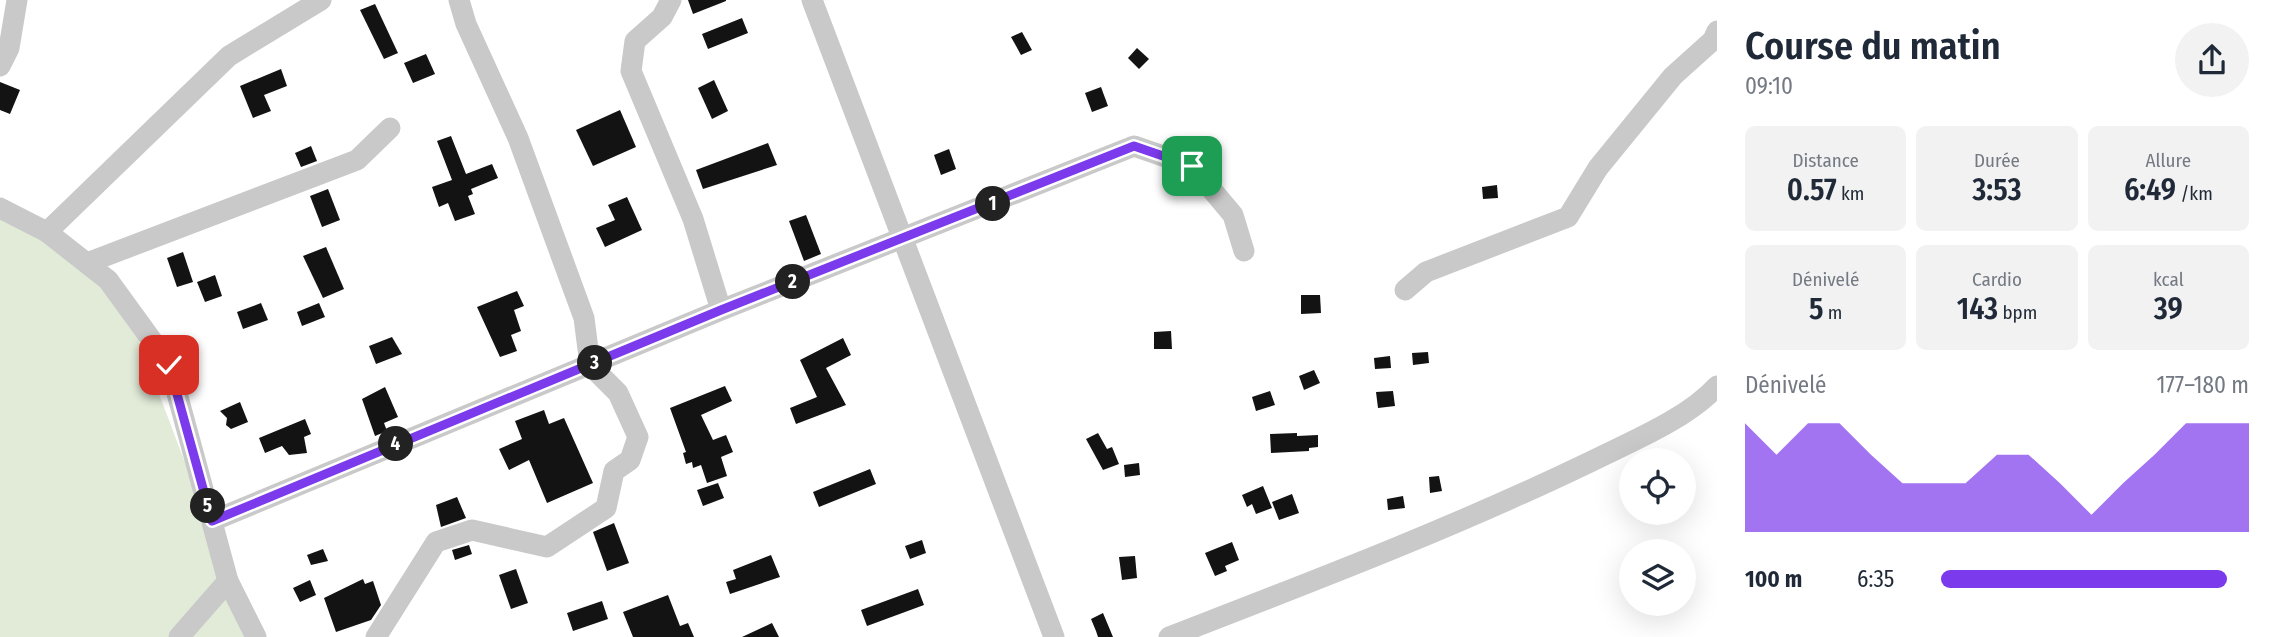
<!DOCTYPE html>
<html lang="fr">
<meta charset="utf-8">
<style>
:root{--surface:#fff;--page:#f2f2f3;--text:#1f2937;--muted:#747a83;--accent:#7c3aed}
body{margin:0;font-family:"Fira Sans Condensed",sans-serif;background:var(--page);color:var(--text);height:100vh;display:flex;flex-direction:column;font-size:26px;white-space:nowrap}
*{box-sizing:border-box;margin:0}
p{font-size:23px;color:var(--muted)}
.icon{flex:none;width:38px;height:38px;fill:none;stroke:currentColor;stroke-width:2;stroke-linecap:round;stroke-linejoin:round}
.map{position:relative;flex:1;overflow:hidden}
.details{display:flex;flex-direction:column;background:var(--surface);width:560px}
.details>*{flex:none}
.controls{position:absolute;left:1619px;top:448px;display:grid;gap:14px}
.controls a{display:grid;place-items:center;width:77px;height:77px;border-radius:50%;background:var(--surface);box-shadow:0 7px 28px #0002;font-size:35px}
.pin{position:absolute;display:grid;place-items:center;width:60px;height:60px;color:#fff;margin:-30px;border-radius:14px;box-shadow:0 4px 10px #0006}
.km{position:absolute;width:35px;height:35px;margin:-18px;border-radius:50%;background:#222;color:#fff;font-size:19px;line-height:35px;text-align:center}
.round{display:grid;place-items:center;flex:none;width:74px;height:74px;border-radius:37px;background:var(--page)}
.headline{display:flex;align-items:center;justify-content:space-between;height:119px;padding:0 28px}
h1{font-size:38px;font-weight:600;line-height:52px}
.figures{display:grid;grid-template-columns:repeat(3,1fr);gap:10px;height:119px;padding:7px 28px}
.figures div{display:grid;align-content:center;border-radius:10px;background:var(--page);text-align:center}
.figures b{font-size:30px;font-weight:600}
.figures small{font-size:19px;font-weight:400}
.figures p{font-size:19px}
.chart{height:196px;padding:14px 28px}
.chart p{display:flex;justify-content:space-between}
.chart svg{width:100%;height:126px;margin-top:7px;fill:var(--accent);opacity:.7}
ul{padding:0 28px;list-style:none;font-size:23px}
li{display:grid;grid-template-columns:112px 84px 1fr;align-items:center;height:52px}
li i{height:18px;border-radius:9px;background:var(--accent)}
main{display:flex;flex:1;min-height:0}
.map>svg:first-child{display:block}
</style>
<main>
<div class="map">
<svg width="1717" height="637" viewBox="0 0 1717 637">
<rect width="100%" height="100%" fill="#fff"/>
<polygon fill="#e1ebd8" points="0,208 47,232 143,328 139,341 251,637 0,637"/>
<g fill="#131313">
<polygon points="688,0 726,0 726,1 693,14"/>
<polygon points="375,4 398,53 384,59 360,10"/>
<polygon points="742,18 748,33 708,49 702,34"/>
<polygon points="1022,32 1032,50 1021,55 1011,37"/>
<polygon points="1137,48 1149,59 1139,69 1128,58"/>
<polygon points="426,54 435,74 413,83 404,63"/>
<polygon points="281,69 287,86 264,95 271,111 253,118 240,86"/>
<polygon points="714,80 728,111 712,119 698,88"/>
<polygon points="0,82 20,90 10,114 0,110"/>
<polygon points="1101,87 1108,106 1092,112 1085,93"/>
<polygon points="620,110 636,147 593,166 576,130"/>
<polygon points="451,136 466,174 492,164 498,178 471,189 473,194 468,196 475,214 455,221 448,203 439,207 432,187 452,180 437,141"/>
<polygon points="768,143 777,165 703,189 696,170"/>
<polygon points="311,146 317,161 301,167 295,153"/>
<polygon points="949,149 956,169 941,175 934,155"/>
<polygon points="1497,185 1498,198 1483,199 1482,187"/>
<polygon points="328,189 340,220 322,227 310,196"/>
<polygon points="627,197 642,230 605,247 596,228 615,220 608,205"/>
<polygon points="806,215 821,254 804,261 789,221"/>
<polygon points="326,247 344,289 323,298 303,256"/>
<polygon points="183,252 193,282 177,287 167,258"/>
<polygon points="215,275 222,296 205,302 197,282"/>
<polygon points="517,291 524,306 514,310 521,331 511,335 517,351 500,357 477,307"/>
<polygon points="1301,295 1320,295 1321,313 1301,314"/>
<polygon points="261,303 268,320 243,329 237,312"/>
<polygon points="319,303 325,317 302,326 297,312"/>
<polygon points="1171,331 1172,349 1154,349 1154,332"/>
<polygon points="392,337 402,354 376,364 369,346"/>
<polygon points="843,338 851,355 826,368 846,405 796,424 790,408 817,397 800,360"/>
<polygon points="1428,352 1429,363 1413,365 1412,353"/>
<polygon points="1390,356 1391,368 1375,369 1374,358"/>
<polygon points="1314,370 1320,383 1304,390 1299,376"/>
<polygon points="725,386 732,401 701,415 713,440 726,435 733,452 721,457 727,476 707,483 701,465 693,468 692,462 686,464 683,453 686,452 670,408"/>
<polygon points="385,387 398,417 384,423 387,431 375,436 362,399"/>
<polygon points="1270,391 1275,405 1256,411 1252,397"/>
<polygon points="1393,391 1395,406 1378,408 1376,392"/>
<polygon points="240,402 248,422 231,429 226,425 227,418 220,411"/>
<polygon points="544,410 549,424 564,418 593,483 547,503 529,460 509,470 499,449 522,439 515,421"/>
<polygon points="305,419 311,434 304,437 307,453 289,455 282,446 265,453 259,438"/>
<polygon points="1098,433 1107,449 1112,447 1119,464 1103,470 1086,439"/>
<polygon points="1297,433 1297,436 1318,435 1318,447 1309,448 1309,451 1271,453 1270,434"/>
<polygon points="1139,463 1140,475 1125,477 1124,465"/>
<polygon points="870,469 876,484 819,507 813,492"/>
<polygon points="1439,476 1442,491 1430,493 1429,477"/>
<polygon points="718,483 724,498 703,506 697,490"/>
<polygon points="1263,486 1272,508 1256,514 1252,504 1247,507 1242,495"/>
<polygon points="1292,494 1299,513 1279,520 1272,502"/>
<polygon points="1403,496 1405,508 1388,510 1387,499"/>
<polygon points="457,497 466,518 441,527 436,505"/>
<polygon points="614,523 629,563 607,571 593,532"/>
<polygon points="922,540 926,553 910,559 905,546"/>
<polygon points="1232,542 1239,560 1225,566 1227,571 1215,576 1205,553"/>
<polygon points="469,545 472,554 455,560 452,550"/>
<polygon points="323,549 328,561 311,565 307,555"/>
<polygon points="771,555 780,577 730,594 726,582 736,579 733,570"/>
<polygon points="1135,556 1137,578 1122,580 1119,557"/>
<polygon points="516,569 528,603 511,609 499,575"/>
<polygon points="363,579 365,584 373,581 381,605 371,620 336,632 324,598"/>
<polygon points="310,580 316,595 300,602 293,588"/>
<polygon points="918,589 924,605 867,626 861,610"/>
<polygon points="668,595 680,626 688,623 694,637 633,637 623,612"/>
<polygon points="602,601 608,619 573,631 567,613"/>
<polygon points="1103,613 1113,637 1098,637 1096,631 1091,619"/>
<polygon points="772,623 779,637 742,637"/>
</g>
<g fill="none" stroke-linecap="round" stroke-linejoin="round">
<g stroke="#c9c9c9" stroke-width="21">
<polyline points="671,0 662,17 635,41 631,71 693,219 721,310"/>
<polyline points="812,0 1054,637"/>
<polyline points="0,66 9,48 17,0"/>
<polyline points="0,208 47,232 108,280 169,364 228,581 256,637"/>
<polyline points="47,232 229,56 321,0"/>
<polyline points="87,263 357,160 390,128"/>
<polyline points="1405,290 1426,272 1568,217 1598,168 1673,76 1713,40 1717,31"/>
<polyline points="212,521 721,310 1134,146 1192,166 1233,215 1244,251"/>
<polyline points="179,637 228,581"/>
<polyline points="376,637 436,542 472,530 547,547 606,508 614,471 630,460 638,437 618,393 590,365 584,318 518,138 466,24 459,0"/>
<path d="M1169,637C1311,582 1453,528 1590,462C1630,442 1687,419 1717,386"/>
</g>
</g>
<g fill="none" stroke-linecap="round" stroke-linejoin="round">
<g stroke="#fff" stroke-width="14">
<polyline id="route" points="169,365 212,521 721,310 1134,146 1192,166"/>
</g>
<use href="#route" stroke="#7c3aed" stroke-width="9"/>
</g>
</svg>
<div class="controls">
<a><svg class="icon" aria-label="locate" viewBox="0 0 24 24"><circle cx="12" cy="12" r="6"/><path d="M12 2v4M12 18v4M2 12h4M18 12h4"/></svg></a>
<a><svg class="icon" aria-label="layers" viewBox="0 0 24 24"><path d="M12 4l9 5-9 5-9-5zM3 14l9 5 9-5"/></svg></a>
</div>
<div class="pin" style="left:1192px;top:166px;background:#1e9e55"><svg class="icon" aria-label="arrive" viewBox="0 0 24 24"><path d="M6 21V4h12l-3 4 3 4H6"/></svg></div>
<div class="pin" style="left:169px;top:365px;background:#d93025"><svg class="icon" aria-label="check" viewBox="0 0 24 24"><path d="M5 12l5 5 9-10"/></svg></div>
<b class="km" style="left:993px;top:204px">1</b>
<b class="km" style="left:793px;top:282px">2</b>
<b class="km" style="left:595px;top:363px">3</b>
<b class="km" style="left:396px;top:444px">4</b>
<b class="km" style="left:208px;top:506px">5</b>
</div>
<section class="details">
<div class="headline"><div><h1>Course du matin</h1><p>09:10</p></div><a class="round"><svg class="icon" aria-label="share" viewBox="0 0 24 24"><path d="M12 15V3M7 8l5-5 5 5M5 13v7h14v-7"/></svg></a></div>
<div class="figures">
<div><p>Distance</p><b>0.57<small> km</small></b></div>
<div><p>Durée</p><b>3:53</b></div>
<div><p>Allure</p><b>6:49<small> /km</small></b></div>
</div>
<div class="figures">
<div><p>Dénivelé</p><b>5<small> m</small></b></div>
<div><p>Cardio</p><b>143<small> bpm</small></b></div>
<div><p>kcal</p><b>39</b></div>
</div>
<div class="chart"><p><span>Dénivelé</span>177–180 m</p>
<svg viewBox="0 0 160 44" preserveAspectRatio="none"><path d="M0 44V6L10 17L20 6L30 6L40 17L50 27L60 27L70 27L80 17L90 17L100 27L110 38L120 27L130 17L140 6L150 6L160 6V44z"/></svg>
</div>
<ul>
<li><b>100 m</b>6:35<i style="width:93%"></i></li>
</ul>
</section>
</main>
